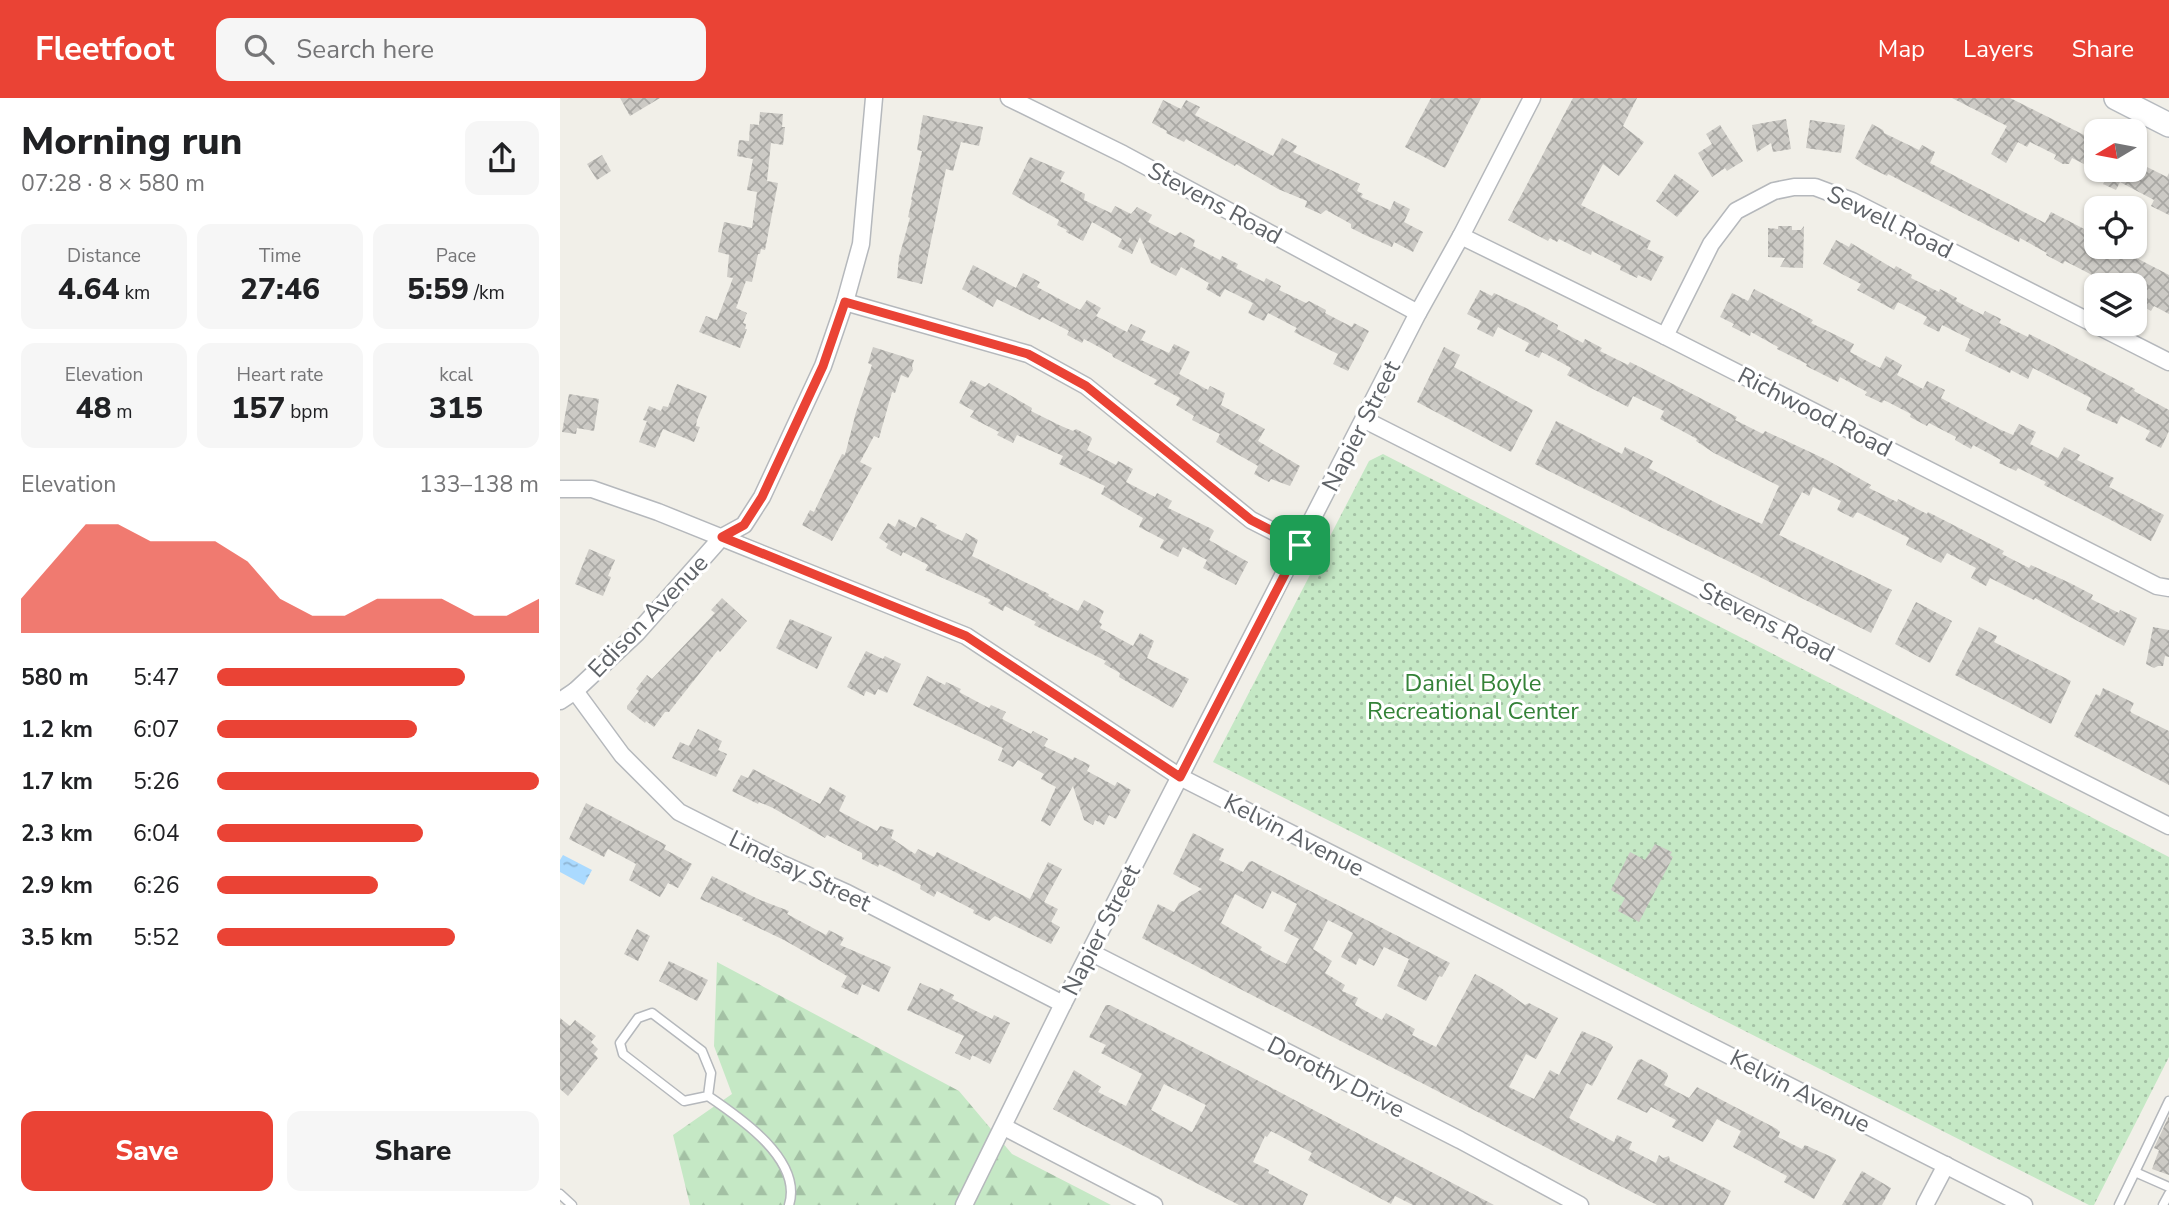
<!DOCTYPE html>
<meta charset="utf-8">
<style>
:root{--surface:#fff;--page:#f6f6f6;--text:#202124;--muted:#757577;--accent:#ea4335}
body{margin:0;font-family:"Nunito Sans",sans-serif;background:var(--page);color:var(--text);height:100vh;display:flex;flex-direction:column;font-size:26px;white-space:nowrap}
*{box-sizing:border-box;margin:0}
p{font-size:23px;color:var(--muted)}
.icon{flex:none;width:38px;height:38px;fill:none;stroke:currentColor;stroke-width:2;stroke-linecap:round;stroke-linejoin:round}
.map{position:relative;flex:1;overflow:hidden}
.sheet{display:flex;flex-direction:column;background:var(--surface);width:560px}
.sheet>*{flex:none}
.needle{width:46px;rotate:260deg}
.fabs{position:absolute;left:1524px;top:21px;display:grid;gap:14px}
.fabs a{display:grid;place-items:center;width:63px;height:63px;border-radius:14px;background:var(--surface);box-shadow:0 2px 5px #0004;font-size:35px}
.pin{position:absolute;display:grid;place-items:center;width:60px;height:60px;color:#fff;margin:-30px;border-radius:14px;box-shadow:0 4px 10px #0006}
.round{display:grid;place-items:center;flex:none;width:74px;height:74px;border-radius:14px;background:var(--page)}
.overview{display:flex;align-items:center;justify-content:space-between;height:119px;padding:0 21px}
h1{font-size:38px;font-weight:800;line-height:52px}
.metrics{display:grid;grid-template-columns:repeat(3,1fr);gap:10px;height:119px;padding:7px 21px}
.metrics div{display:grid;align-content:center;border-radius:14px;background:var(--page);text-align:center}
.metrics b{font-size:30px;font-weight:800}
.metrics small{font-size:19px;font-weight:400}
.metrics p{font-size:19px}
.chart{height:196px;padding:14px 21px}
.chart p{display:flex;justify-content:space-between}
.chart svg{width:100%;height:126px;margin-top:7px;fill:var(--accent);opacity:.7}
.cta{display:flex;gap:14px;margin-top:auto;padding:14px 21px}
.cta a{flex:1;height:80px;border-radius:14px;background:var(--accent);color:#fff;font-size:28px;font-weight:800;line-height:80px;text-align:center}
.cta a+a{background:var(--page);color:var(--text)}
ul{padding:0 21px;list-style:none;font-size:23px}
li{display:grid;grid-template-columns:112px 84px 1fr;align-items:center;height:52px}
li i{height:18px;border-radius:9px;background:var(--accent)}
header{display:flex;align-items:center;gap:42px;box-sizing:border-box;height:98px;padding:0 35px;background:var(--accent);color:#fff}
header strong{font-size:33px}
nav{display:flex;gap:38px;margin-inline-start:auto;font-size:24px}
.search{width:490px;height:63px;background:var(--page);display:flex;align-items:center;gap:18px;box-sizing:border-box;padding:0 24px;border-radius:14px;color:var(--muted);font-size:26px}
main{display:flex;flex:1;min-height:0}
.map>svg:first-child{display:block}
</style>
<header>
<strong>Fleetfoot</strong>
<div class="search"><svg class="icon" aria-label="search" viewBox="0 0 24 24"><circle cx="10" cy="10" r="6"/><path d="M15 15l6 6"/></svg>Search here</div>
<nav><a>Map</a><a>Layers</a><a>Share</a></nav>
</header>
<main>
<section class="sheet">
<div class="overview"><div><h1>Morning run</h1><p>07:28 · 8 × 580 m</p></div><a class="round"><svg class="icon" aria-label="share" viewBox="0 0 24 24"><path d="M12 15V3M7 8l5-5 5 5M5 13v7h14v-7"/></svg></a></div>
<div class="metrics">
<div><p>Distance</p><b>4.64<small> km</small></b></div>
<div><p>Time</p><b>27:46</b></div>
<div><p>Pace</p><b>5:59<small> /km</small></b></div>
</div>
<div class="metrics">
<div><p>Elevation</p><b>48<small> m</small></b></div>
<div><p>Heart rate</p><b>157<small> bpm</small></b></div>
<div><p>kcal</p><b>315</b></div>
</div>
<div class="chart"><p><span>Elevation</span>133–138 m</p>
<svg viewBox="0 0 160 44" preserveAspectRatio="none"><path d="M0 44V32L10 19L20 6L30 6L40 12L50 12L60 12L70 19L80 32L90 38L100 38L110 32L120 32L130 32L140 38L150 38L160 32V44z"/></svg>
</div>
<ul>
<li><b>580 m</b>5:47<i style="width:77%"></i></li>
<li><b>1.2 km</b>6:07<i style="width:62%"></i></li>
<li><b>1.7 km</b>5:26<i style="width:100%"></i></li>
<li><b>2.3 km</b>6:04<i style="width:64%"></i></li>
<li><b>2.9 km</b>6:26<i style="width:50%"></i></li>
<li><b>3.5 km</b>5:52<i style="width:74%"></i></li>
</ul>
<div class="cta"><a>Save</a><a>Share</a></div>
</section>
<div class="map">
<svg width="1609" height="1107" viewBox="0 0 1609 1107">
<defs>
<pattern id="forest-firs" width="22" height="20" patternUnits="userSpaceOnUse" patternTransform="scale(1.75)"><rect width="22" height="20" fill="#c5e8c5"/><path d="M5 1l3.5 6h-7zM16 11l3.5 6h-7z" fill="#a3c0a4"/></pattern>
<pattern id="park-dots" width="8" height="8" patternUnits="userSpaceOnUse" patternTransform="scale(1.75)"><rect width="8" height="8" fill="#c5e8c5"/><path d="M2 2h.1M6 6h.1" fill="none" stroke="#a3c0a4" stroke-width="1.8" stroke-linecap="round"/></pattern>
<pattern id="water-ripples" width="26" height="14" patternUnits="userSpaceOnUse" patternTransform="scale(1.75)"><rect width="26" height="14" fill="#aadaff"/><path d="M2 4q2-2 4 0t4 0M15 11q2-2 4 0t4 0" fill="none" stroke="#8eb4d2"/></pattern>
<pattern id="building-cross-hatch" width="8" height="8" patternUnits="userSpaceOnUse" patternTransform="scale(1.75)"><rect width="8" height="8" fill="#cccac5"/><path d="M0 0l8 8M0 8l8-8" fill="none" stroke="#a9a8a4"/></pattern>
</defs>
<rect width="100%" height="100%" fill="#f1efe8"/>
<polygon fill="url(#forest-firs)" points="157,864 399,993 452,1056 551,1107 130,1107 113,1037 172,996 154,948"/>
<polygon fill="url(#park-dots)" points="823,356 1609,759 1609,959 1534,1107 1529,1107 653,664 809,363"/>
<polygon fill="url(#water-ripples)" points="3,757 32,772 24,787 0,774 0,762"/>
<g fill="url(#building-cross-hatch)" fill-rule="evenodd">
<polygon points="60,0 100,0 70,18"/>
<polygon points="871,0 921,0 885,70 845,49"/>
<polygon points="1013,0 1077,0 1063,28 1084,44 1059,78 1043,66 1021,107 1091,143 1087,151 1104,159 1091,183 1078,177 1077,180 1060,172 1061,168 1032,153 1031,157 999,141 997,144 990,140 988,143 948,122"/>
<polygon points="1392,0 1450,0 1536,43 1536,72 1575,72 1575,63 1607,79 1609,75 1609,117 1591,108 1594,102 1560,84 1556,92 1543,86 1548,78 1512,60 1509,66 1503,66 1494,61 1496,57 1470,44 1467,49 1458,44 1446,65 1431,56 1447,28"/>
<polygon points="603,2 621,11 626,2 640,9 635,17 713,58 722,40 737,48 733,54 800,86 797,93 803,96 801,99 830,112 834,103 850,111 844,124 863,134 853,154 834,144 832,149 805,137 791,130 791,126 766,112 761,116 745,109 747,103 718,91 676,66 675,68 626,41 624,44 606,35 607,33 592,25"/>
<polygon points="200,14 223,16 222,29 225,29 223,47 211,45 207,83 218,85 205,152 201,151 200,156 198,156 192,184 186,183 176,210 187,215 183,225 186,226 185,231 187,231 180,250 139,234 146,218 157,222 173,180 167,179 169,157 158,154 164,124 192,130 197,94 187,92 193,61 177,58 179,42 189,43 190,26 199,27"/>
<polygon points="363,17 423,29 419,48 401,44 393,73 386,71 362,186 337,180 339,159 350,120 348,119 352,102 351,102 362,53 357,52"/>
<polygon points="1226,21 1231,51 1213,54 1211,45 1197,54 1192,27"/>
<polygon points="1250,22 1285,27 1281,55 1246,50"/>
<polygon points="1312,26 1323,32 1324,35 1359,52 1362,47 1375,54 1370,65 1485,125 1491,114 1536,137 1536,149 1567,149 1565,154 1609,177 1609,216 1594,208 1591,213 1575,204 1575,187 1544,187 1530,180 1532,177 1505,163 1503,166 1486,157 1487,155 1460,140 1459,144 1328,76 1327,78 1303,66 1295,60"/>
<polygon points="1160,27 1183,63 1167,73 1165,70 1152,79 1138,55 1152,46 1146,36"/>
<polygon points="42,57 51,73 37,82 27,66"/>
<polygon points="470,59 505,74 500,83 525,96 524,102 551,115 555,108 571,116 577,109 592,117 588,124 615,138 620,134 635,142 633,148 660,162 662,158 678,166 676,170 704,184 706,180 721,188 719,192 746,205 749,203 766,212 765,215 792,229 794,225 809,233 788,273 773,266 778,256 734,234 737,230 708,215 704,223 688,215 693,205 665,191 660,199 646,191 649,185 621,169 616,178 591,165 580,139 572,156 558,149 562,141 532,124 523,143 506,134 507,132 497,127 499,122 452,96"/>
<polygon points="1115,76 1139,93 1117,119 1096,103"/>
<polygon points="1218,128 1232,128 1232,132 1241,132 1244,128 1243,170 1220,169 1225,160 1208,159 1208,130 1218,131"/>
<polygon points="1276,142 1289,149 1291,145 1334,171 1336,168 1352,177 1351,180 1379,194 1380,191 1397,200 1396,203 1423,217 1425,213 1441,221 1439,225 1468,239 1469,236 1491,247 1575,291 1574,293 1609,312 1609,333 1601,350 1585,342 1590,333 1561,318 1557,326 1526,312 1531,300 1473,270 1468,281 1451,272 1450,275 1405,253 1410,241 1382,227 1379,234 1363,226 1367,219 1338,204 1334,212 1297,192 1301,186 1263,166"/>
<polygon points="413,167 456,190 463,175 480,184 477,189 520,212 527,202 541,210 536,218 567,234 571,226 586,233 581,242 609,255 614,246 630,254 619,276 648,292 650,288 665,295 661,307 705,331 698,343 740,368 730,388 711,381 709,384 694,376 698,368 656,344 660,336 632,322 634,318 616,307 620,300 594,286 597,282 553,259 552,256 524,241 522,245 507,237 509,233 482,219 480,222 437,201 433,209 402,191"/>
<polygon points="1194,191 1253,222 1251,225 1294,246 1290,254 1320,270 1326,258 1342,267 1337,277 1363,291 1367,283 1385,292 1381,300 1439,331 1453,337 1459,326 1476,334 1470,346 1498,360 1504,349 1520,357 1517,362 1554,380 1549,389 1604,417 1591,443 1484,387 1486,384 1458,370 1456,373 1439,365 1441,362 1413,347 1411,351 1395,342 1396,339 1369,325 1367,328 1350,319 1351,316 1324,302 1322,305 1305,297 1307,294 1280,279 1278,284 1246,268 1247,266 1217,251 1218,249 1191,234 1190,238 1172,229 1174,226 1160,219 1172,195 1188,203"/>
<polygon points="920,192 932,198 934,195 968,211 998,227 997,231 1023,245 1025,241 1042,250 1040,253 1068,267 1070,264 1177,319 1175,322 1203,336 1205,333 1267,362 1311,387 1309,390 1337,404 1338,401 1367,416 1368,414 1444,453 1442,456 1469,470 1471,467 1510,485 1533,497 1531,501 1559,515 1560,512 1577,520 1564,548 1475,500 1474,502 1430,480 1426,488 1411,480 1416,470 1387,455 1381,465 1346,447 1349,440 1297,414 1293,420 1277,412 1281,403 1253,389 1249,398 1242,394 1219,437 1332,492 1311,535 975,366 996,323 1062,356 1065,349 1093,363 1089,370 1164,409 1202,426 1219,388 1154,355 1136,343 1137,341 1100,321 1104,313 1073,298 1068,309 1031,290 1007,277 1011,270 982,254 979,260 965,253 969,245 938,229 933,239 917,231 921,223 907,216"/>
<polygon points="313,249 354,262 352,268 353,272 348,280 341,277 335,295 332,294 319,340 314,338 300,364 312,370 272,443 242,427 250,412 254,414 282,356 285,357 296,314 312,267 308,265"/>
<polygon points="884,249 900,257 894,269 973,312 951,354 857,304"/>
<polygon points="411,282 425,289 429,285 472,310 471,313 499,327 513,333 516,331 531,339 532,341 527,352 556,367 558,363 573,371 566,384 595,399 597,395 612,403 608,410 652,431 654,433 649,442 688,464 676,487 643,470 647,462 623,449 618,459 600,450 604,442 579,429 583,420 541,396 545,388 499,366 503,358 457,337 453,345 437,337 439,334 410,319 414,313 399,305"/>
<polygon points="117,286 147,298 137,322 136,328 140,329 134,344 103,331 95,350 79,344 87,323 83,322 89,308 101,313 103,308 108,309"/>
<polygon points="9,296 39,301 34,333 17,330 16,336 2,334"/>
<polygon points="361,419 377,427 375,430 402,443 406,435 418,442 412,458 489,496 488,498 518,513 524,502 544,513 539,524 542,526 540,530 573,548 580,535 594,543 587,560 629,581 613,610 559,579 560,575 544,566 546,563 474,527 476,524 445,508 443,513 428,505 431,502 365,472 368,467 343,454 341,458 326,450 328,446 319,440 328,425 335,429 339,421 356,430"/>
<polygon points="29,451 55,462 48,478 51,479 43,498 15,486"/>
<polygon points="162,500 187,523 160,554 158,552 109,614 105,614 94,629 86,623 85,625 67,611 67,608 79,593 76,591 87,577 92,581 139,532 155,515 151,512"/>
<polygon points="1356,504 1392,523 1370,565 1335,546"/>
<polygon points="230,521 272,539 257,571 216,550"/>
<polygon points="1419,529 1437,538 1434,544 1511,583 1491,626 1395,577"/>
<polygon points="1593,529 1609,532 1609,559 1605,558 1603,568 1598,568 1594,570 1586,566"/>
<polygon points="306,553 323,561 325,558 341,566 327,595 318,591 315,597 306,593 304,598 287,589"/>
<polygon points="367,578 385,587 386,584 401,591 399,594 429,610 431,607 446,614 442,621 471,636 473,633 488,641 484,648 513,662 514,659 530,667 527,673 555,688 557,684 571,692 556,721 549,717 544,727 535,722 533,727 524,722 513,688 490,728 481,723 496,689 481,681 484,676 458,662 453,669 438,662 443,650 353,607"/>
<polygon points="1543,590 1574,605 1570,613 1572,615 1609,633 1609,687 1514,638 1536,596 1540,598"/>
<polygon points="138,631 162,643 158,652 167,656 156,679 112,660 120,644 129,648"/>
<polygon points="193,671 260,706 270,689 286,698 279,713 317,733 320,728 334,732 331,740 355,756 358,751 374,759 377,754 470,801 488,764 502,771 484,804 498,811 491,824 500,829 491,846 435,818 429,823 413,815 414,812 377,793 374,799 360,791 361,787 319,766 318,769 302,761 302,755 267,737 265,740 213,710 199,704 198,706 172,693 181,677 188,680"/>
<polygon points="26,705 106,747 104,751 132,766 118,790 108,785 100,799 69,782 76,766 48,751 44,759 9,741"/>
<path d="M633,735L664,751L659,762L683,774L689,764L692,763L890,865L882,879L879,878L866,903L837,888L849,861L824,849L814,868L799,860L796,867L781,859L793,835L768,822L753,851L772,863L765,875L785,887L782,893L798,900L795,907L822,922L826,915L855,931L852,937L876,949L915,876L941,890L965,907L969,905L998,920L976,961L966,956L949,989L974,1001L990,972L999,977L1022,933L1051,946L1053,949L1032,988L1027,985L1009,1020L1054,1044L1057,1037L1072,1044L1069,1051L1096,1065L1099,1057L1103,1060L1109,1058L1110,1063L1171,1093L1164,1107H1097L582,840L598,806L614,814L619,805L642,791L613,776ZM712,793L737,806L724,833L739,841L726,866L700,852L702,849L661,825L675,796L703,811Z"/>
<polygon points="1095,746 1112,754 1110,757 1113,759 1079,824 1058,813 1065,800 1051,792 1070,754 1085,762"/>
<polygon points="152,778 200,802 229,813 227,816 266,837 269,832 284,840 280,847 331,869 319,894 302,886 298,897 281,889 287,878 224,842 182,822 183,820 140,801"/>
<polygon points="77,831 90,838 78,863 64,856"/>
<polygon points="109,863 148,882 137,903 99,883"/>
<polygon points="360,885 379,893 380,890 394,897 392,901 432,921 434,917 450,925 430,966 412,957 410,962 395,955 404,938 347,912"/>
<path d="M546,907H550L674,970L934,1107H853L835,1098L831,1106L748,1062L752,1055L711,1033L707,1039L705,1038L693,1064L709,1072L708,1075L748,1096L743,1107H679L521,1026L493,1011L514,972L541,989L538,994L566,1008L582,976L541,955L546,947L529,939ZM604,986L646,1007L632,1034L591,1012Z"/>
<polygon points="0,920 10,928 15,922 36,938 31,944 38,951 34,956 38,960 8,998 0,991"/>
<polygon points="1081,961 1107,975 1108,978 1104,987 1129,1000 1137,989 1217,1031 1220,1034 1218,1039 1242,1051 1245,1047 1274,1060 1276,1062 1254,1101 1224,1084 1227,1078 1173,1049 1181,1033 1157,1021 1143,1044 1112,1029 1116,1022 1091,1009 1087,1015 1057,1001 1078,962"/>
<polygon points="1609,1018 1609,1077 1592,1071 1599,1052 1594,1050"/>
<polygon points="1302,1073 1331,1090 1322,1107 1282,1107"/>
</g>
<g fill="none" stroke-linecap="round" stroke-linejoin="round">
<g stroke="#b5b8bc" stroke-width="11">
<g id="lane">
<path d="M148,998L151,975L142,953L92,915L78,920L60,945L63,956L124,1003L148,998C179,1019 243,1062 229,1107"/>
<polyline points="1575,1074 1609,1003"/>
<polyline points="0,1096 12,1107"/>
<polyline points="1559,1107 1575,1074 1609,1089"/>
<polyline points="1603,1107 1609,1096"/>
</g>
</g>
<g stroke="#b5b8bc" stroke-width="19">
<g id="street">
<polyline points="449,0 563,56 858,215"/>
<polyline points="901,138 1105,238 1597,488 1609,490"/>
<polyline points="285,204 468,256 526,288 691,422 740,447"/>
<polyline points="1105,238 1151,146 1176,113 1214,93 1234,89 1255,89 1292,103 1609,264"/>
<polyline points="805,322 1609,728"/>
<polyline points="0,391 32,391 98,414 406,538 620,679 1464,1107"/>
<polyline points="15,593 62,657 119,714 220,765 287,795 503,906"/>
<polyline points="0,603 15,593 77,535 162,439 184,427 202,399 263,268 285,204 301,146 314,0"/>
<polyline points="530,854 900,1042 1020,1107"/>
<polyline points="444,1029 594,1107"/>
<polyline points="404,1107 503,906 858,215 901,138 972,0"/>
<polyline points="1365,1107 1386,1067"/>
</g>
</g>
<g stroke="#b6babf" stroke-width="26">
<polyline id="secondary" points="1556,0 1609,27"/>
</g>
<use href="#lane" stroke="#fff" stroke-width="8"/>
<use href="#street" stroke="#fff" stroke-width="16"/>
<use href="#secondary" stroke="#fff" stroke-width="23"/>
</g>
<g fill="none" stroke-linecap="round" stroke-linejoin="round">
<g stroke="#fff" stroke-width="14">
<polygon id="route" points="285,204 468,256 526,288 691,422 740,447 620,679 406,538 162,439 184,427 202,399 263,268"/>
</g>
<use href="#route" stroke="#ea4335" stroke-width="9"/>
</g>
<g text-anchor="middle" dominant-baseline="central" stroke-width="6" stroke-linejoin="round" paint-order="stroke">
<g font-size="24" fill="#5f6368" stroke="#fff">
<text transform="translate(655 105) rotate(28)">Stevens Road</text>
<text transform="translate(1330 124) rotate(26)">Sewell Road</text>
<text transform="translate(1255 314) rotate(27)">Richwood Road</text>
<text transform="translate(801 328) rotate(-63)">Napier Street</text>
<text transform="translate(88 518) rotate(-46)">Edison Avenue</text>
<text transform="translate(1207 524) rotate(27)">Stevens Road</text>
<text transform="translate(734 737) rotate(27)">Kelvin Avenue</text>
<text transform="translate(240 773) rotate(26)">Lindsay Street</text>
<text transform="translate(541 832) rotate(-63)">Napier Street</text>
<text transform="translate(776 979) rotate(27)">Dorothy Drive</text>
<text transform="translate(1240 993) rotate(27)">Kelvin Avenue</text>
</g>
<g font-size="24" fill="#348238" stroke="#fff">
<text x="913" y="585">Daniel Boyle<tspan x="913" dy="28">Recreational Center</tspan></text>
</g>
</g>
</svg>
<div class="fabs">
<a><svg class="needle" viewBox="-14 -14 28 28"><path d="M0-13l5 13h-10z" fill="#e53935"/><path d="M0 13l5-13h-10z" fill="#757577"/></svg></a>
<a><svg class="icon" aria-label="locate" viewBox="0 0 24 24"><circle cx="12" cy="12" r="6"/><path d="M12 2v4M12 18v4M2 12h4M18 12h4"/></svg></a>
<a><svg class="icon" aria-label="layers" viewBox="0 0 24 24"><path d="M12 4l9 5-9 5-9-5zM3 14l9 5 9-5"/></svg></a>
</div>
<div class="pin" style="left:740px;top:447px;background:#1e9e55"><svg class="icon" aria-label="arrive" viewBox="0 0 24 24"><path d="M6 21V4h12l-3 4 3 4H6"/></svg></div>
</div>
</main>
